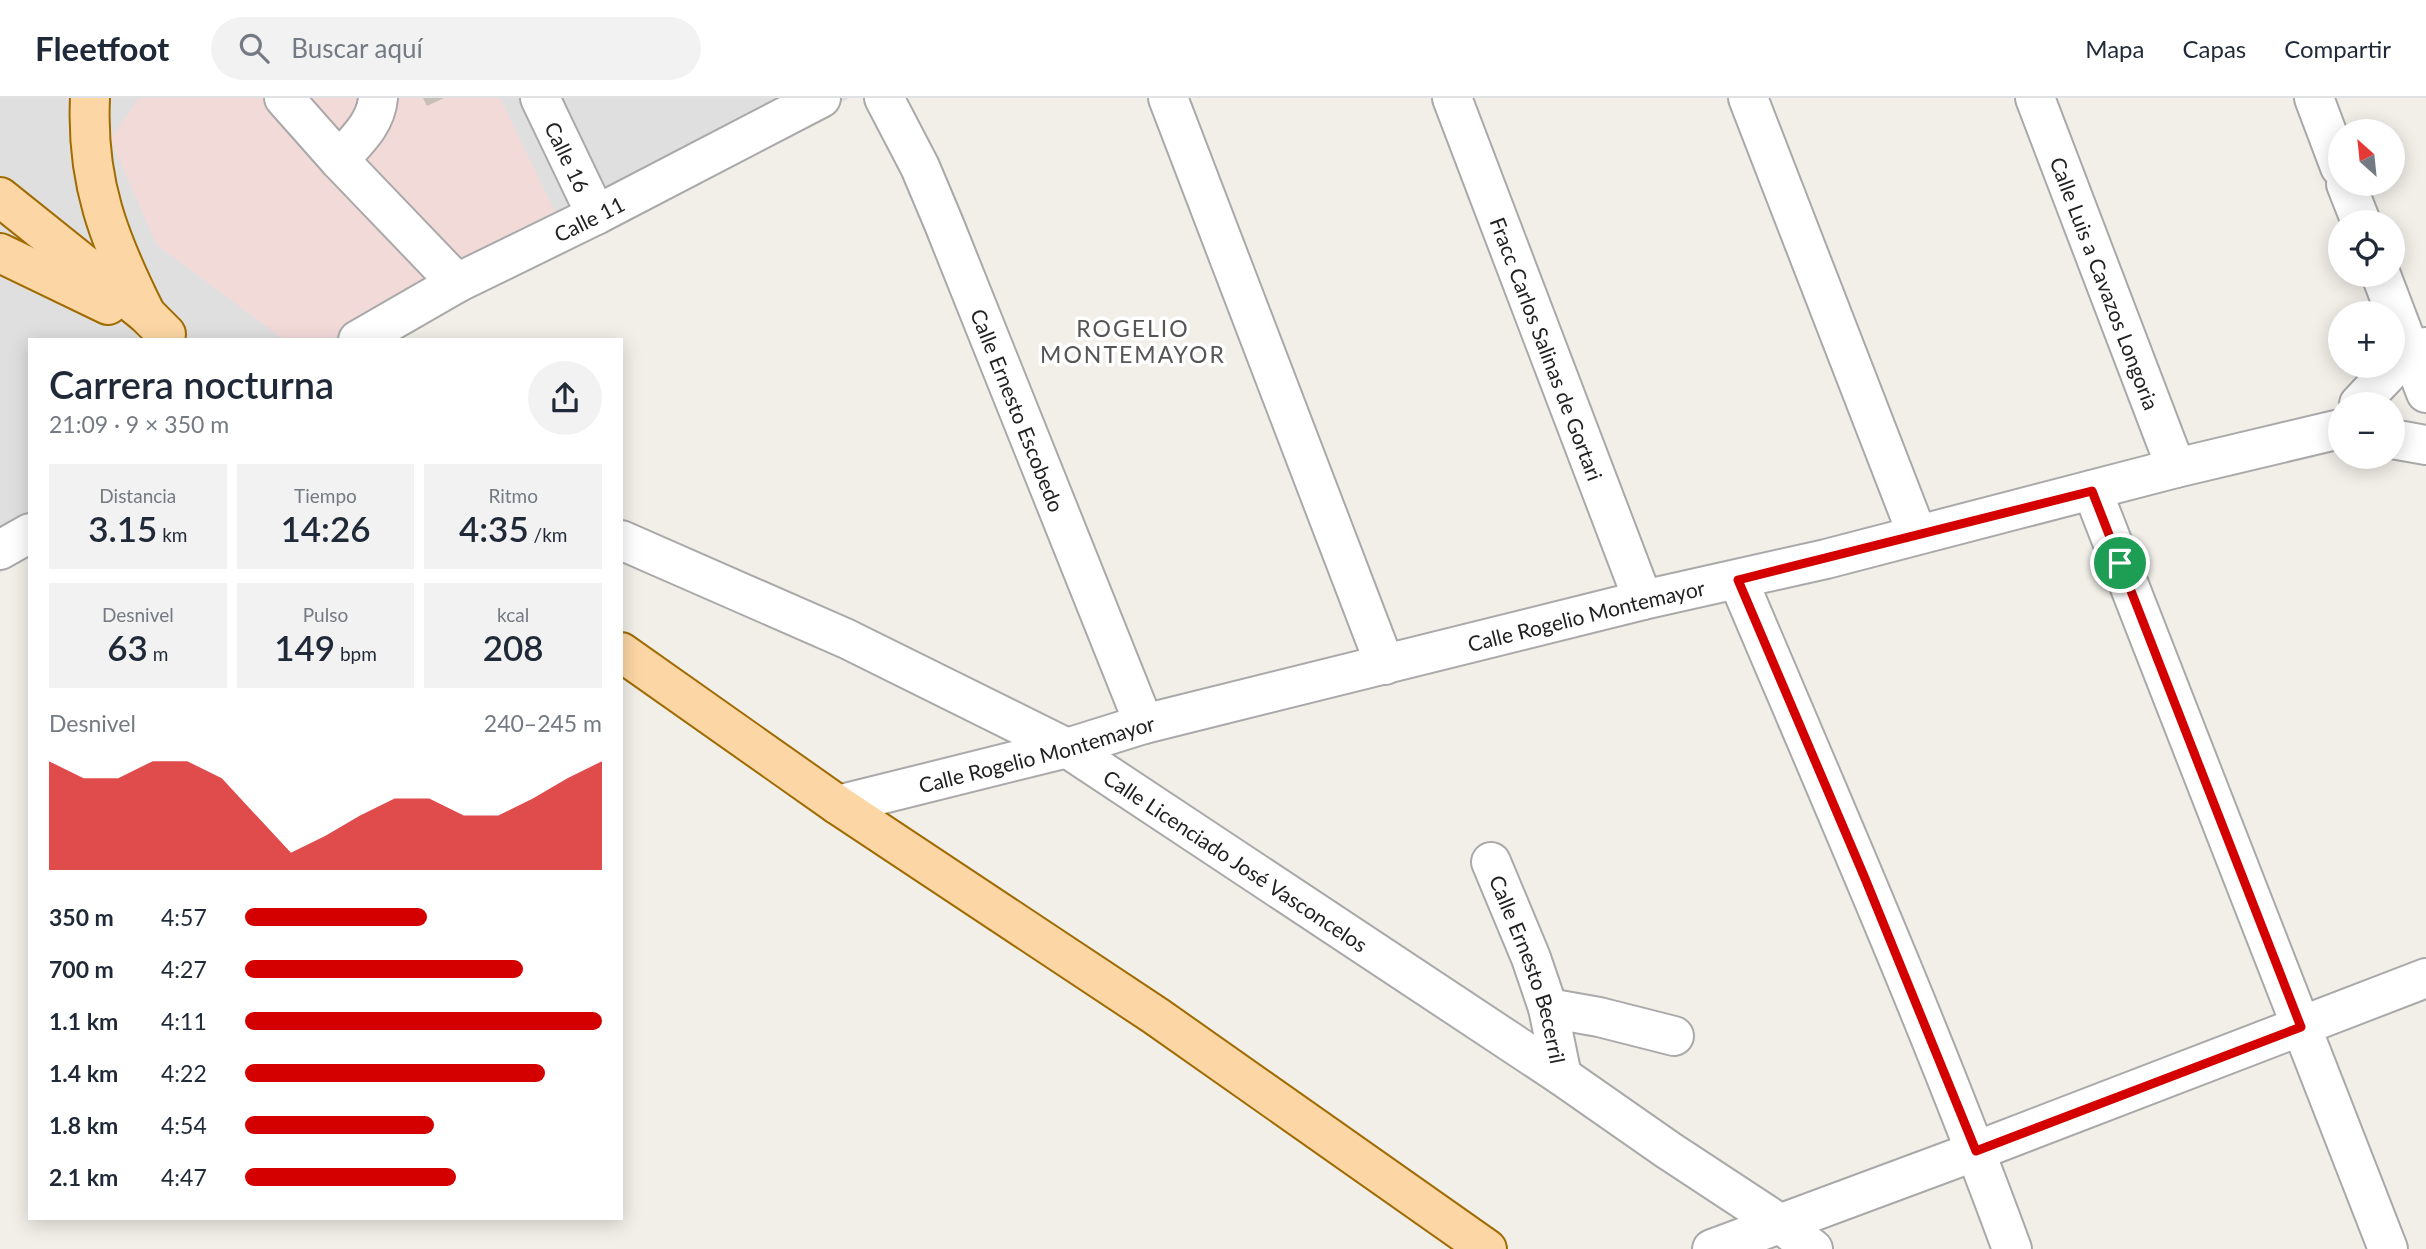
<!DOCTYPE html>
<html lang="es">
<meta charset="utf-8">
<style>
:root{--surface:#fff;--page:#f2f2f3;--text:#1f2937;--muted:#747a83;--line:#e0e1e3;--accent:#d40000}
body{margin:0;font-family:Lato,sans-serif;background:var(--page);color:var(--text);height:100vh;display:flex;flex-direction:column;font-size:26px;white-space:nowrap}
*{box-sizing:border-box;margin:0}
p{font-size:23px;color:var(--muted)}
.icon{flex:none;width:38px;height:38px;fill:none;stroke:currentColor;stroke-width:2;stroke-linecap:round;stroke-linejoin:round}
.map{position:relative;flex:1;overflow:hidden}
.drawer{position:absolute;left:28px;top:240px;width:595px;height:882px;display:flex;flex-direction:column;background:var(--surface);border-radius:0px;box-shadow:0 4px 18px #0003}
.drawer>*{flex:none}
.needle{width:46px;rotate:333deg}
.controls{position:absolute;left:2328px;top:21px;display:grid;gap:14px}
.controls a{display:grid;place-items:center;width:77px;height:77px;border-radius:50%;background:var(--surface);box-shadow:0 4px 18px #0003;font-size:35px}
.pin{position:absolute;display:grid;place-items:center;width:60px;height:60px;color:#fff;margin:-30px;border:4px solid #fff;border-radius:50%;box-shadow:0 2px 7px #0007}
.round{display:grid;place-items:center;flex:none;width:74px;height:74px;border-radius:37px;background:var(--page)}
.head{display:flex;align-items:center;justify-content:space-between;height:119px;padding:0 21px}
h1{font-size:38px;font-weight:600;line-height:52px}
.stats{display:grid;grid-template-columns:repeat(3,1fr);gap:10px;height:119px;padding:7px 21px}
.stats div{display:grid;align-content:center;border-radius:0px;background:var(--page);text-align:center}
.stats b{font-size:35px;font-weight:600}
.stats small{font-size:19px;font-weight:400}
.stats p{font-size:19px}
.chart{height:196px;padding:14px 21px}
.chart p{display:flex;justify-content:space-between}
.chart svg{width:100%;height:126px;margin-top:7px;fill:var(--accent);opacity:.7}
ul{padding:0 21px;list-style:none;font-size:23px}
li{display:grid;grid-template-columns:112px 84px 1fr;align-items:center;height:52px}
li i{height:18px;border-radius:9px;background:var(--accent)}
header{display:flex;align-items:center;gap:42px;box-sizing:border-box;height:98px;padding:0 35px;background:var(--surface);border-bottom:2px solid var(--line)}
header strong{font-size:33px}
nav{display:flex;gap:38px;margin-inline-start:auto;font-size:24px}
.search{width:490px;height:63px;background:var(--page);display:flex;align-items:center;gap:18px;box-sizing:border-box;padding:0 24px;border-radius:38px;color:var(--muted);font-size:26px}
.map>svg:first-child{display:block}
</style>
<header>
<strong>Fleetfoot</strong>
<div class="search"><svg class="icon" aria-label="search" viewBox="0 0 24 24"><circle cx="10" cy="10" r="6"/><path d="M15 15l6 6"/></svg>Buscar aquí</div>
<nav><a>Mapa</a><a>Capas</a><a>Compartir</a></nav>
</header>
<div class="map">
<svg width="2426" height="1151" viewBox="0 0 2426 1151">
<rect width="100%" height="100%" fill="#f2efe9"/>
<polygon fill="#e0dfdf" points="0,0 849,0 392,241 30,242 30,457 0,475"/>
<polygon fill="#f2dad9" points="139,0 500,0 558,120 332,241 283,241 157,147 110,41"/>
<polygon fill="#c7bfb8" points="423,0 444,0 427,8"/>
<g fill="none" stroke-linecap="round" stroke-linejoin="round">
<g stroke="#a9a9a9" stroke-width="42">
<g id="minor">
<polyline points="284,0 339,62 457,185"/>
<path id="s1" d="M540,0L596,117"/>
<path id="s2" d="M884,0L920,69L944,126L1144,626"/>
<polyline points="1168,0 1385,567"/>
<path id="s3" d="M1452,0L1643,502"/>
<polyline points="1748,0 1917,436"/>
<path id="s4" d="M2035,0L2176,370"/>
<polyline points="2314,0 2340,69"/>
<path d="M339,62C355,44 376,26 378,0"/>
<polyline points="2346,86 2361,124"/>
<polyline points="2381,177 2426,295"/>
<path id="s5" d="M358,242L457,185L596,117L821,0"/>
<polyline points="2359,306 2410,252 2426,249"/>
<polyline points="2392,341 2426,347"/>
<polyline points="2092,392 2388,1151"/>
<path id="s6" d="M621,442L847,541L1067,650L1562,978L1668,1052L1782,1127L1813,1151"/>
<polyline points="0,452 30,435"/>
<path d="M1738,482C1832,704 1929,925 2012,1151"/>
<path id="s7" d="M838,707L1067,650L1144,626L1643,502L1826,461L2176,370L2340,331"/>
<path id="s8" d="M1491,764L1531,860L1548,910L1562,978"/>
<polyline points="1548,910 1599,919 1674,938"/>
<polyline points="1712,1151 1976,1053 2426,880"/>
</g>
</g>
<g stroke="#a06b00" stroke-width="42">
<g id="major">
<path d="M90,0C86,84 109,142 146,216"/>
<polyline points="0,99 146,216 166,236"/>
<polyline points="0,155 108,207"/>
<polyline points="621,554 838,707 1156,918 1487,1151"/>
</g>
</g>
<use href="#minor" stroke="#fff" stroke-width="38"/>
<use href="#major" stroke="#fcd6a4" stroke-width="38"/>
</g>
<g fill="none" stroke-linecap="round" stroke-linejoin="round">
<g stroke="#fff" stroke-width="14">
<polygon id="route" points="2092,393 2301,929 1976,1053 1864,778 1738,482"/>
</g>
<use href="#route" stroke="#d40000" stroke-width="9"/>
</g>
<g text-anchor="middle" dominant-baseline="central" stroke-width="7" stroke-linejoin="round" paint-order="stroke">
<g font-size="21" fill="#222" stroke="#fff">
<text stroke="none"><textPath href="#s1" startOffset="65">Calle 16</textPath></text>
<text stroke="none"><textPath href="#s5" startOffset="261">Calle 11</textPath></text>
<text stroke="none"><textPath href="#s4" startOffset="198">Calle Luis a Cavazos Longoria</textPath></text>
<text stroke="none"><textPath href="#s3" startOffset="268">Fracc Carlos Salinas de Gortari</textPath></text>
<text stroke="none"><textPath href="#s2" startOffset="340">Calle Ernesto Escobedo</textPath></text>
<text stroke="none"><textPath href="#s7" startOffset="772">Calle Rogelio Montemayor</textPath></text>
<text stroke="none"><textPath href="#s7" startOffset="205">Calle Rogelio Montemayor</textPath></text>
<text stroke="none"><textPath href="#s6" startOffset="695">Calle Licenciado José Vasconcelos</textPath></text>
<text stroke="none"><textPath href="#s8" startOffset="114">Calle Ernesto Becerril</textPath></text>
</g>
<g font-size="23" letter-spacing="2" fill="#555" stroke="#fff">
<text x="1133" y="230">ROGELIO<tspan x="1133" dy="26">MONTEMAYOR</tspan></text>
</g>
</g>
</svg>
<div class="controls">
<a><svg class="needle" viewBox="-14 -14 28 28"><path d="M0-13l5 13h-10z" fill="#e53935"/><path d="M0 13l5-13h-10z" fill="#747a83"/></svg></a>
<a><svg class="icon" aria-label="locate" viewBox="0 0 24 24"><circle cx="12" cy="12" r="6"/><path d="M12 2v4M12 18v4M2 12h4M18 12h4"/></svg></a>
<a>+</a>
<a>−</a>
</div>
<div class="pin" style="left:2120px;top:465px;background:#1e9e55"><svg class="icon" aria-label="arrive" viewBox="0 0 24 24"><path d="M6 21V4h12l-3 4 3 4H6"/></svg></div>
<section class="drawer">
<div class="head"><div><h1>Carrera nocturna</h1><p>21:09 · 9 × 350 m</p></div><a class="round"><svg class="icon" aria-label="share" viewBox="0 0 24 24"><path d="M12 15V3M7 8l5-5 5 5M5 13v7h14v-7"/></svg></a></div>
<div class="stats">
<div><p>Distancia</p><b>3.15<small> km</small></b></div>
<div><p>Tiempo</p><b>14:26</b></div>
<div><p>Ritmo</p><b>4:35<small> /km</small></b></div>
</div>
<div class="stats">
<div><p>Desnivel</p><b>63<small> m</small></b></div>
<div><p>Pulso</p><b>149<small> bpm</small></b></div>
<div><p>kcal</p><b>208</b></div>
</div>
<div class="chart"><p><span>Desnivel</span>240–245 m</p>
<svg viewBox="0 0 160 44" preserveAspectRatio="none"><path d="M0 44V6L10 12L20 12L30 6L40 6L50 12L60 25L70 38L80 32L90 25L100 19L110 19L120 25L130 25L140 19L150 12L160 6V44z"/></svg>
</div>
<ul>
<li><b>350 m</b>4:57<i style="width:51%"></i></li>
<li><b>700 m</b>4:27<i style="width:78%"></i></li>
<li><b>1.1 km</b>4:11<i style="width:100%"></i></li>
<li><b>1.4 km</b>4:22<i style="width:84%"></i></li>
<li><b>1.8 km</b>4:54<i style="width:53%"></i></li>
<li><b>2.1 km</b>4:47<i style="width:59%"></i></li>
</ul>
</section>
</div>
